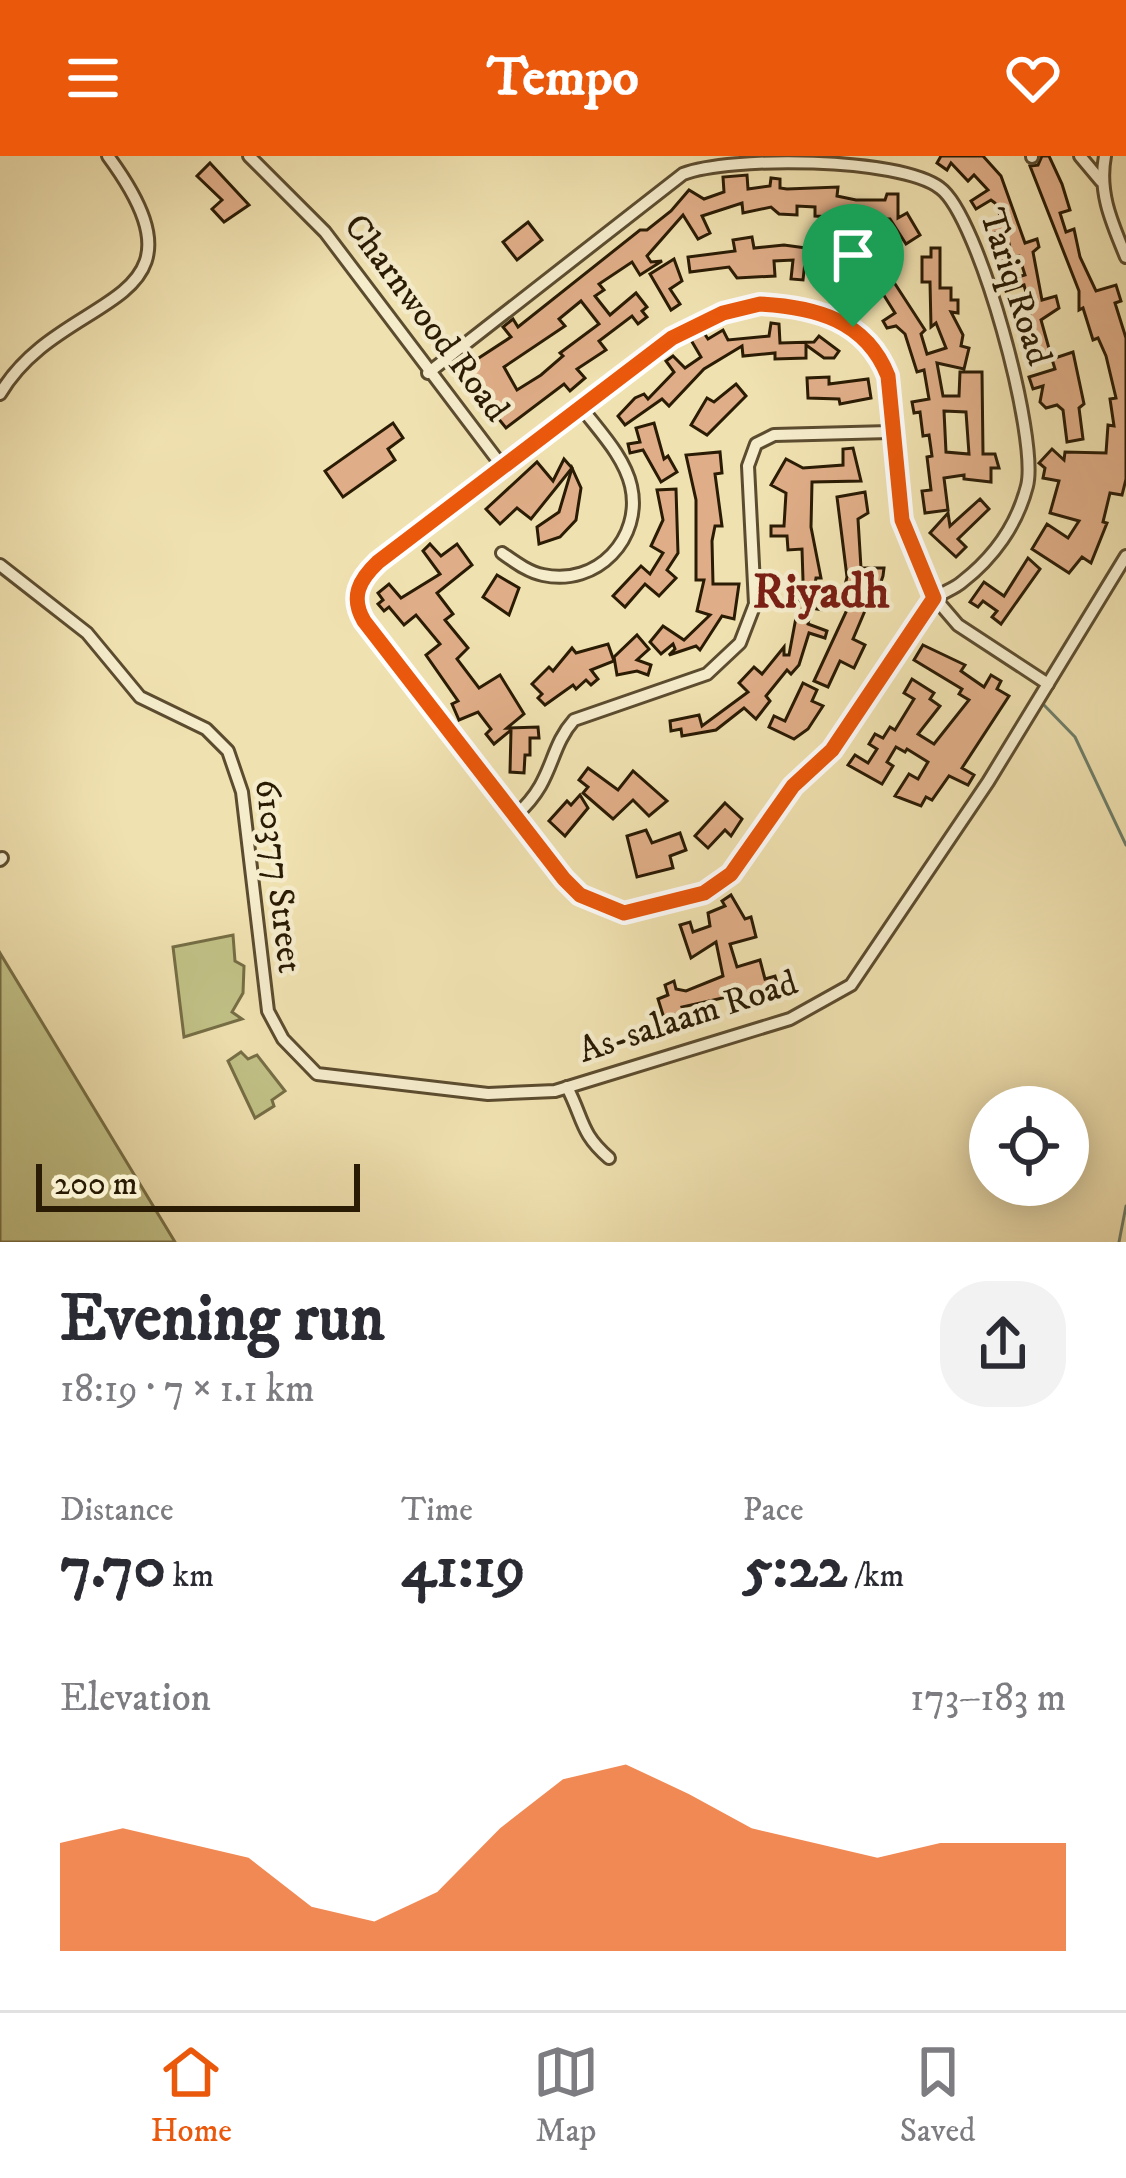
<!DOCTYPE html>
<meta charset="utf-8">
<style>
:root{--surface:#fff;--page:#f2f2f3;--text:#2b2b33;--muted:#7c7c81;--line:#e1e1e2;--accent:#ea580c}
body{margin:0;font-family:"IM FELL DW Pica",serif;background:var(--page);color:var(--text);height:100vh;display:flex;flex-direction:column;font-size:45px;white-space:nowrap}
*{box-sizing:border-box;margin:0}
p{font-size:39px;color:var(--muted)}
.icon{flex:none;width:66px;height:66px;fill:none;stroke:currentColor;stroke-width:2;stroke-linecap:round;stroke-linejoin:round}
.map{position:relative;height:1086px;overflow:hidden}
.side{display:flex;flex-direction:column;background:var(--surface);flex:1}
.side>*{flex:none}
.controls{position:absolute;left:969px;top:930px;display:grid;gap:24px}
.controls a{display:grid;place-items:center;width:120px;height:120px;border-radius:50%;background:var(--surface);box-shadow:0 6px 30px #0003;font-size:60px}
.scale{position:absolute;left:36px;bottom:30px;width:324px;box-sizing:border-box;padding-left:12px;border:6px solid #2a1b04;border-top:0;font-size:33px;line-height:42px;white-space:nowrap;color:#2a1b04;-webkit-text-stroke:9px #f5eccc;paint-order:stroke}
.pin{position:absolute;display:grid;place-items:center;width:102px;height:102px;color:#fff;margin:-123px -51px;border-radius:50% 50% 50% 0;rotate:-45deg;box-shadow:0 0 12px #0007}
.pin .icon{rotate:45deg}
.round{display:grid;place-items:center;flex:none;width:126px;height:126px;border-radius:48px;background:var(--page)}
.head{display:flex;align-items:center;justify-content:space-between;height:204px;padding:0 60px}
h1{font-size:66px;font-weight:800;line-height:90px}
.figures{display:grid;grid-template-columns:repeat(3,1fr);gap:18px;height:204px;padding:12px 60px}
.figures div{display:grid;align-content:center}
.figures b{font-size:60px;font-weight:800}
.figures small{font-size:33px;font-weight:400}
.figures p{font-size:33px}
.chart{height:336px;padding:24px 60px}
.chart p{display:flex;justify-content:space-between}
.chart svg{width:100%;height:216px;margin-top:12px;fill:var(--accent);opacity:.7}
header{display:flex;justify-content:space-between;align-items:center;height:156px;padding:0 60px;background:var(--accent);color:#fff;font-size:54px;font-weight:800}
.menu{display:flex;justify-content:space-around;align-items:center;height:168px;border-top:3px solid var(--line);background:var(--surface);font-size:33px;color:var(--muted)}
.menu a{display:grid;justify-items:center;gap:6px}
.menu .on{color:var(--accent)}
.map>svg:first-child{display:block}
</style>
<header><svg class="icon" aria-label="menu" viewBox="0 0 24 24"><path d="M4 6h16M4 12h16M4 18h16"/></svg>Tempo<svg class="icon" aria-label="heart" viewBox="0 0 24 24"><path d="M12 20l-8-8c-3-5 5-10 8-4 3-6 11-1 8 4z"/></svg></header>
<div class="map">
<svg width="1126" height="1086" viewBox="0 0 1126 1086">
<rect width="100%" height="100%" fill="#f0e1b0"/>
<filter id="stains"><feTurbulence type="fractalNoise" baseFrequency=".00167" numOctaves="4"/><feColorMatrix values="0 0 0 0 .2 0 0 0 0 .09 0 0 0 0 .02 0 0 0 .5 -.17"/></filter>
<radialGradient id="worn" r=".72"><stop offset=".6" stop-color="#630" stop-opacity="0"/><stop offset="1" stop-color="#630" stop-opacity=".3"/></radialGradient>
<g fill="#c1c186" stroke="#766e45" stroke-width="3">
<polygon points="233,779 235,805 244,810 243,837 232,856 242,863 184,881 173,791"/>
<polygon points="0,797 175,1086 0,1086"/>
<polygon points="241,896 248,903 257,899 285,935 272,944 274,950 255,962 228,905"/>
</g>
<g fill="none" stroke-linecap="round" stroke-linejoin="round">
<g stroke="#6d7d68" stroke-width="3">
<polyline points="1043,548 1075,581 1126,689"/>
<polyline points="1119,1086 1126,1050"/>
</g>
</g>
<g fill="#dfad87" stroke="#2a1b04" stroke-width="3" fill-rule="evenodd">
<polygon points="941,0 983,0 1001,20 1025,87 1037,83 1039,91 1033,96 1042,144 1056,140 1059,152 1041,164 1050,196 1037,200 1034,189 1023,192 1020,182 1035,177 1030,158 1013,163 1010,153 1029,147 1024,129 1006,135 1003,125 1025,119 1019,100 999,106 996,96 1010,92 1006,74 991,78 988,67 1002,64 995,47 991,44 976,53 971,45 988,34 974,19 968,25 951,7 947,14 937,7"/>
<polygon points="1042,0 1049,0 1062,28 1070,54 1060,57 1066,76 1074,73 1080,101 1096,135 1116,129 1121,145 1115,147 1126,182 1126,323 1122,339 1110,337 1103,366 1107,367 1091,407 1082,401 1069,417 1032,393 1047,368 1068,382 1079,365 1050,357 1059,325 1043,322 1045,312 1039,307 1052,293 1064,304 1065,296 1106,297 1108,269 1114,270 1110,243 1116,242 1106,200 1098,182 1093,184 1083,152 1079,154 1079,135 1030,10 1038,9"/>
<polygon points="210,7 249,49 224,66 212,53 222,44 197,20"/>
<path d="M747,19L748,33L770,30L771,22L780,23V32L787,33L838,31L837,40L856,44H885L887,38H898V62L907,57L920,79L906,88L890,63H875V59H847L841,77L829,76L830,61L815,60V51L797,50V59L779,58L771,51L743,57L742,47L702,60L710,77L698,83L683,59L647,100L651,106L662,105L640,119L632,106L599,128L604,134L595,140L610,159L636,137L647,151L642,155L647,161L638,168L632,160L599,185L606,194L577,213L585,222L570,235L564,228L506,272L463,219L470,213L468,209L511,181L503,171L513,163L518,171L640,74H647L671,55L689,34L704,43L724,36L723,21ZM581,145L599,168L560,197L563,200L541,219L517,234L504,211L565,170L559,163Z"/>
<polygon points="528,66 542,84 517,104 503,86"/>
<polygon points="752,81 754,92 784,89 821,94 820,107 805,106 803,124 791,123 793,104 774,105 775,120 737,122 729,111 690,116 688,101 735,95 733,84"/>
<path d="M931,92H940V132H951V144H958V157L951,156L963,179L961,190L969,192L964,213L937,207L943,240H959L960,216H982L983,298H995L999,312H991V326L964,323V319L944,322L948,354L925,357L922,335L931,334L927,301L932,300L929,279L923,280L920,256L914,257L912,246L929,243L924,214L917,216L905,178L896,170L887,172L883,165L895,157L873,122L886,114L925,174L921,178L927,198L946,192L936,167L931,171L930,126H922V101H931ZM944,255L966,256L969,298L946,296Z"/>
<polygon points="674,103 682,125 670,133 680,148 671,154 650,118"/>
<polygon points="771,167 779,168 780,187 814,186 819,180 839,195 834,202 824,202 806,189 806,202 775,203 775,197 743,200 742,190 704,213 669,250 662,243 625,269 618,260 635,242 644,238 648,243 674,216 666,205 673,200 685,212 701,201 691,184 704,177 708,183 723,174 728,184 769,180"/>
<polygon points="1073,196 1084,248 1079,252 1083,283 1067,286 1063,254 1057,249 1046,252 1040,246 1043,230 1033,233 1029,221 1055,213 1052,203"/>
<polygon points="829,221 829,228 868,223 871,242 840,248 839,243 808,242 807,222"/>
<polygon points="736,228 746,240 707,279 691,269 707,242 714,246"/>
<polygon points="393,267 403,282 388,293 395,304 343,341 325,315"/>
<polygon points="654,267 664,303 668,300 677,316 661,326 643,294 630,297 628,288 640,286 636,272"/>
<polygon points="853,292 861,325 812,326 811,371 821,422 816,422 813,440 825,443 823,454 811,452 808,468 827,475 825,482 809,477 799,509 791,518 787,514 766,540 770,545 756,563 744,552 716,574 682,580 681,573 671,575 670,565 699,559 702,570 748,536 739,527 754,511 762,518 784,491 784,499 789,499 803,424 802,393 788,394 787,380 771,380 771,370 784,370 786,337 771,329 786,303 803,312 843,309 843,293"/>
<polygon points="720,296 722,317 715,318 722,370 715,370 712,385 713,428 739,428 734,463 722,460 700,494 696,490 669,499 675,493 673,488 661,498 650,486 663,470 684,484 710,459 697,455 704,424 696,424 696,344 686,299"/>
<polygon points="564,303 572,312 531,363 517,352 500,368 486,353 537,306 553,325"/>
<polygon points="572,312 581,332 576,364 560,381 539,388 537,371 559,356"/>
<polygon points="676,333 678,397 667,414 676,422 659,440 645,428 625,451 613,440 641,410 650,418 663,397 651,390 663,364 657,334"/>
<polygon points="865,336 868,357 858,363 861,412 884,412 883,420 872,452 867,450 853,483 865,489 854,512 840,505 828,531 814,525 852,443 842,441 847,421 837,341"/>
<polygon points="980,343 989,353 958,383 966,391 956,401 930,377 948,357 950,370"/>
<polygon points="430,388 441,400 457,388 472,409 437,437 453,458 445,464 468,492 457,503 479,532 500,519 524,558 507,572 538,571 539,582 530,582 530,599 525,599 524,617 510,616 511,574 494,588 486,578 491,573 478,556 459,564 452,548 458,545 426,499 440,488 416,459 404,469 389,451 384,455 378,448 383,444 378,437 389,428 401,442 440,418 423,395"/>
<polygon points="1028,402 1040,413 1001,468 992,461 997,455 983,445 978,451 970,446 984,426 1004,440"/>
<polygon points="497,419 519,432 509,459 483,441"/>
<polygon points="637,479 649,493 637,504 651,509 648,519 637,515 617,519 614,501"/>
<polygon points="608,488 614,505 591,514 598,523 591,529 586,524 576,533 573,529 545,549 538,542 542,538 532,528 549,511 553,515 572,492 576,497"/>
<polygon points="923,489 965,509 961,515 984,531 991,519 1001,525 997,533 1009,540 962,612 974,619 968,629 949,620 932,644 926,641 921,650 895,640 909,618 918,623 928,606 907,593 905,596 896,591 887,606 893,610 882,628 848,609 855,599 868,607 877,593 869,588 875,578 883,582 890,571 895,574 914,543 904,537 912,523 934,537 930,543 940,550 918,578 934,588 969,544 959,538 962,533 914,504"/>
<polygon points="803,527 817,534 812,545 823,550 808,573 794,583 769,571 774,560 785,565"/>
<polygon points="588,612 618,634 633,615 667,645 649,660 633,644 613,663 583,637 588,631 579,624"/>
<polygon points="580,639 588,652 565,680 549,665 567,645 571,649"/>
<polygon points="725,647 742,663 731,680 725,674 708,692 695,680"/>
<polygon points="646,674 652,687 680,677 686,694 670,700 673,712 637,721 627,680"/>
<polygon points="731,739 745,763 751,761 756,781 730,788 737,811 760,804 765,823 775,820 780,837 751,845 749,836 682,851 684,856 664,862 658,843 668,839 665,829 674,825 676,833 686,835 723,820 716,786 691,802 680,769 690,766 693,776 710,770 708,757 725,750 722,745"/>
</g>
<g fill="none" stroke-linecap="round" stroke-linejoin="round">
<g stroke="#5c4c2f" stroke-width="16">
<g id="minor">
<polyline points="249,0 325,76 502,310"/>
<polyline points="1032,0 1032,1"/>
<polyline points="1080,0 1101,25"/>
<path d="M1105,0C1098,37 1112,67 1126,101"/>
<path d="M428,217L683,18C729,0 899,1 940,32C979,60 1039,283 1027,330C1017,369 993,402 962,426C953,434 939,437 932,445C899,479 875,535 847,574C828,601 799,619 780,647C738,707 738,727 662,750C645,755 627,760 609,754C598,750 586,744 577,737C551,715 536,684 517,658C469,592 415,529 365,465C350,441 360,424 378,406L672,182L723,157L760,148L789,150L839,164L873,191L888,220L902,364L934,441L958,469L1048,528"/>
<path d="M0,238C62,132 223,156 108,0"/>
<path d="M502,397C515,406 528,416 543,419C597,431 643,382 631,330C624,300 599,275 581,251"/>
<polyline points="0,409 87,477 140,541 206,573 228,595 242,636 268,855 283,883 317,918 488,938 555,935 790,863 851,829 988,626 1126,400"/>
<path d="M517,658C555,624 548,593 574,564L707,518L740,487L755,448L748,310L756,288L774,279L890,276"/>
<polyline points="0,704 2,702"/>
<path d="M567,931C584,964 580,977 609,1002"/>
</g>
</g>
<use href="#minor" stroke="#f5eccc" stroke-width="10"/>
</g>
<g fill="none" stroke-linecap="round" stroke-linejoin="round">
<g stroke="#fff" stroke-width="24">
<path id="route" d="M760,148C815,151 866,164 888,220L902,364L934,442L832,594L793,630L731,718L704,737L624,757L580,739L564,723L364,465C350,441 359,424 378,406L672,182L723,157Z"/>
</g>
<use href="#route" stroke="#ea580c" stroke-width="15"/>
</g>
<g text-anchor="middle" dominant-baseline="central" stroke-width="9" stroke-linejoin="round" paint-order="stroke">
<g font-size="36" fill="#2a1b04" stroke="#f5eccc">
<text transform="translate(1015 131) rotate(72)">Tariq Road</text>
<text transform="translate(426 162) rotate(53)">Charnwood Road</text>
<text transform="translate(278 720) rotate(83)">610377 Street</text>
<text transform="translate(688 861) rotate(-18)">As-salaam Road</text>
</g>
<g font-size="48" font-weight="bold" fill="#7a1f14" stroke="#f5eccc">
<text x="821" y="437">Riyadh</text>
</g>
</g>
<rect width="100%" height="100%" filter="url(#stains)"/>
<rect width="100%" height="100%" fill="url(#worn)"/>
</svg>
<div class="controls">
<a><svg class="icon" aria-label="locate" viewBox="0 0 24 24"><circle cx="12" cy="12" r="6"/><path d="M12 2v4M12 18v4M2 12h4M18 12h4"/></svg></a>
</div>
<div class="scale">200 m</div>
<div class="pin" style="left:853px;top:171px;background:#1e9e55"><svg class="icon" aria-label="arrive" viewBox="0 0 24 24"><path d="M6 21V4h12l-3 4 3 4H6"/></svg></div>
</div>
<section class="side">
<div class="head"><div><h1>Evening run</h1><p>18:19 · 7 × 1.1 km</p></div><a class="round"><svg class="icon" aria-label="share" viewBox="0 0 24 24"><path d="M12 15V3M7 8l5-5 5 5M5 13v7h14v-7"/></svg></a></div>
<div class="figures">
<div><p>Distance</p><b>7.70<small> km</small></b></div>
<div><p>Time</p><b>41:19</b></div>
<div><p>Pace</p><b>5:22<small> /km</small></b></div>
</div>
<div class="chart"><p><span>Elevation</span>173–183 m</p>
<svg viewBox="0 0 160 44" preserveAspectRatio="none"><path d="M0 44V22L10 19L20 22L30 25L40 35L50 38L60 32L70 19L80 9L90 6L100 12L110 19L120 22L130 25L140 22L150 22L160 22V44z"/></svg>
</div>
</section>
<nav class="menu">
<a class="on"><svg class="icon" aria-label="home" viewBox="0 0 24 24"><path d="M3 11l9-7 9 7M6 9v11h12V9"/></svg>Home</a>
<a><svg class="icon" aria-label="map" viewBox="0 0 24 24"><path d="M3 6l6-2 6 2 6-2v14l-6 2-6-2-6 2zM9 4v14M15 6v14"/></svg>Map</a>
<a><svg class="icon" aria-label="saved" viewBox="0 0 24 24"><path d="M7 4h10v16l-5-4-5 4z"/></svg>Saved</a>
</nav>
